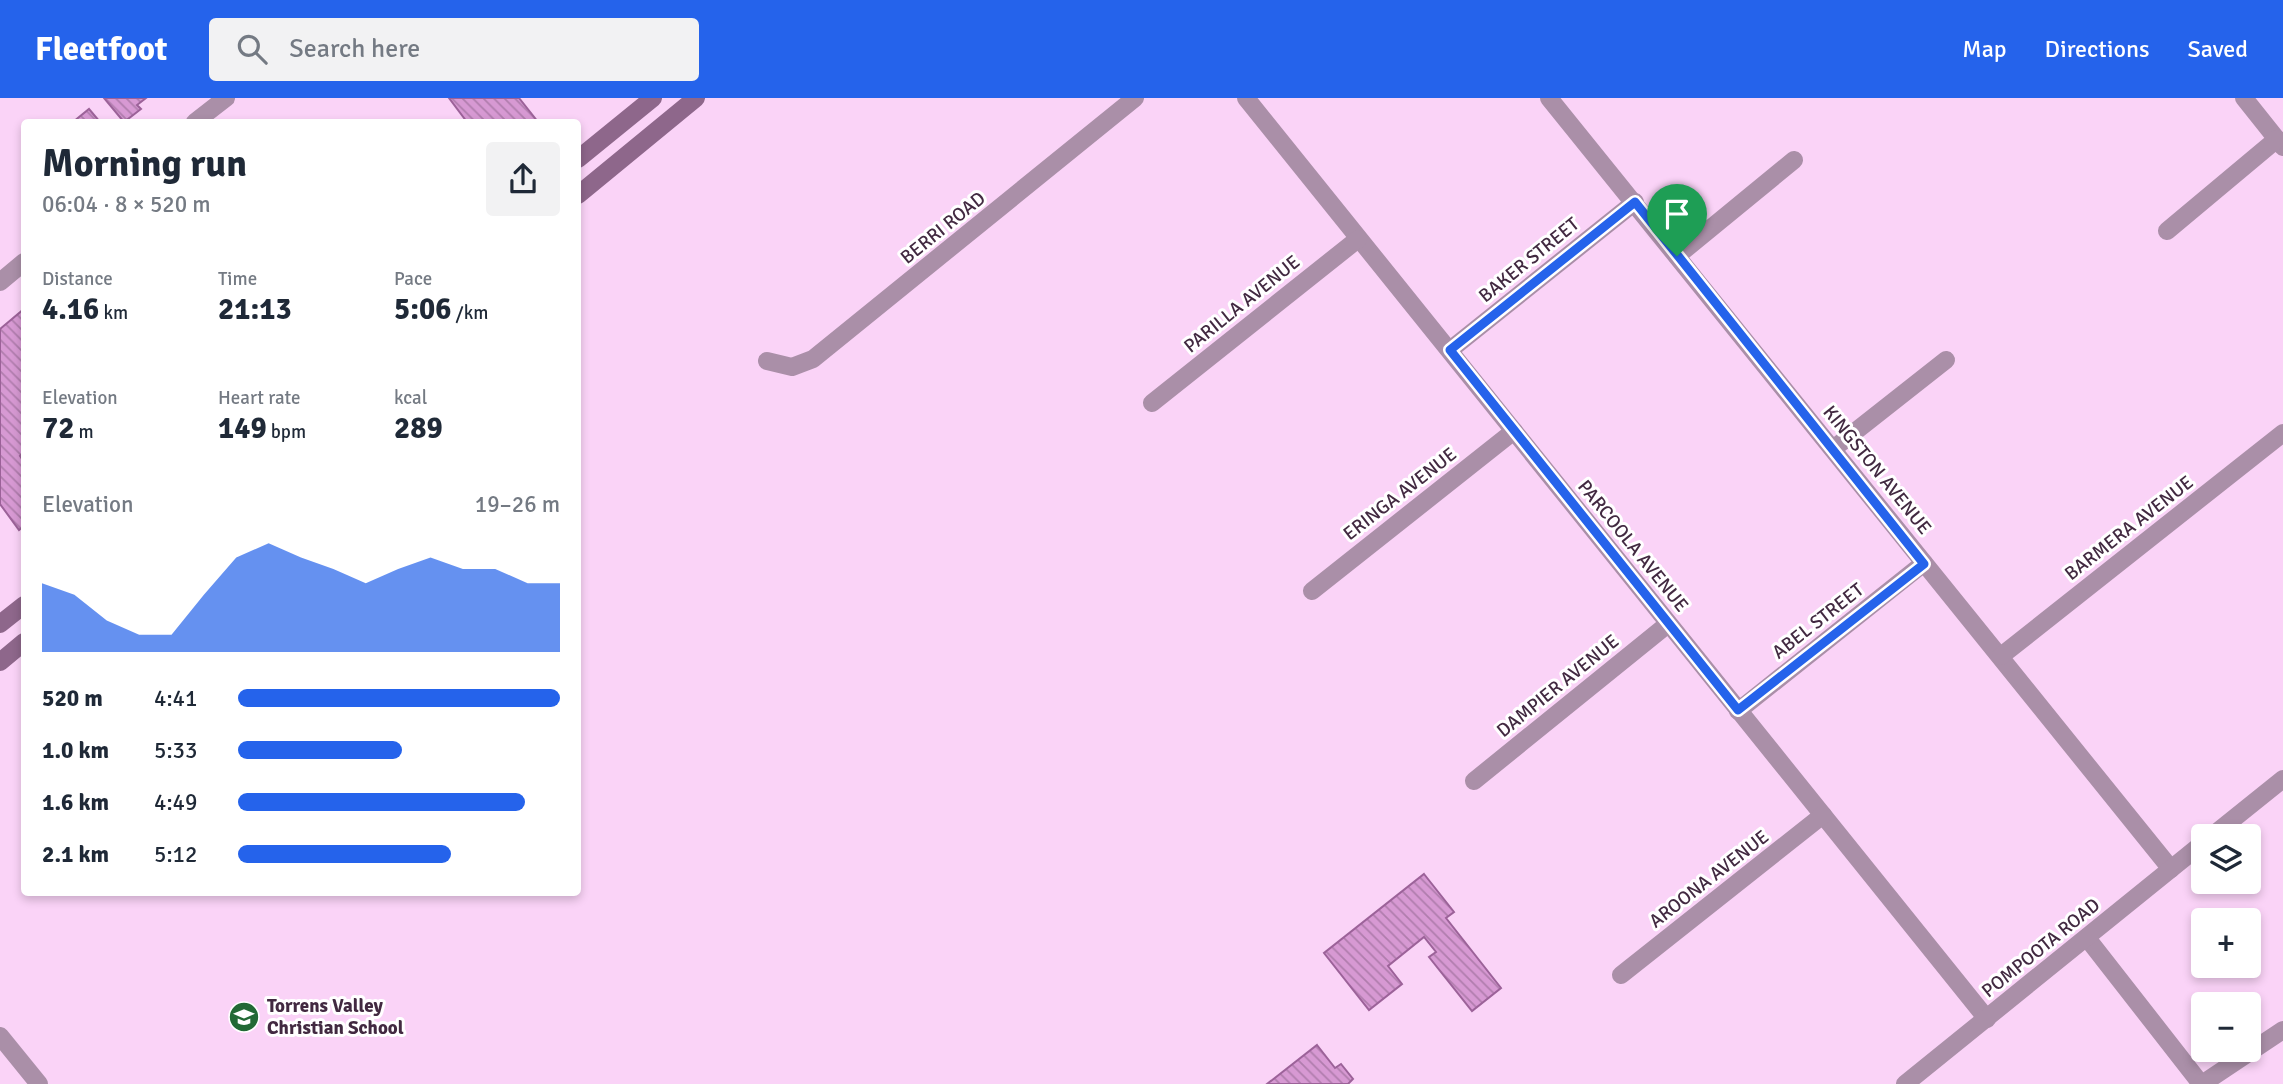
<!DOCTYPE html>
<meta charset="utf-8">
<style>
:root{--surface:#fff;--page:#f2f2f3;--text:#1f2937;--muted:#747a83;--accent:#2563eb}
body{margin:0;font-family:Signika,sans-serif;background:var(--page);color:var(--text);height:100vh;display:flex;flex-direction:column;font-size:26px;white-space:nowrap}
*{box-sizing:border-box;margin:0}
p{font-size:23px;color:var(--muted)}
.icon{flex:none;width:38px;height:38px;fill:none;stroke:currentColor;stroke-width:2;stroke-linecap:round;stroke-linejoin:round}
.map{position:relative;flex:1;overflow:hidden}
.details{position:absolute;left:21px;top:21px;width:560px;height:777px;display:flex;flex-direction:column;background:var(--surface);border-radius:7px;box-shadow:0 4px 10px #0003}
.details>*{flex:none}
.fabs{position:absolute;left:2191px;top:726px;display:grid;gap:14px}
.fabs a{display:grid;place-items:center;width:70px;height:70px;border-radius:7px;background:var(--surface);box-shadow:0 4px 10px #0003;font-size:35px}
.pin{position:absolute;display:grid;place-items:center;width:60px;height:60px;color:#fff;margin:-72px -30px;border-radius:50% 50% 50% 0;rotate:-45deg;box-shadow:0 0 7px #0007}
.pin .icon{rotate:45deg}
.round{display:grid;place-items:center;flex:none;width:74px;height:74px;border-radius:7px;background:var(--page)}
.head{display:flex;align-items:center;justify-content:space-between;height:119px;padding:0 21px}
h1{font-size:38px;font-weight:700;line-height:52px}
.metrics{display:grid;grid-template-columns:repeat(3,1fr);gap:10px;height:119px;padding:7px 21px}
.metrics div{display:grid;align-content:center}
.metrics b{font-size:30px;font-weight:700}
.metrics small{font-size:19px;font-weight:400}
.metrics p{font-size:19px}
.chart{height:196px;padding:14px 21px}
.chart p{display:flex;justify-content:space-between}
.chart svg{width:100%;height:126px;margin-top:7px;fill:var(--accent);opacity:.7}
ul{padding:0 21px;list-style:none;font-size:23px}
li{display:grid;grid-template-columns:112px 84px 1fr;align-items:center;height:52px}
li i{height:18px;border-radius:9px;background:var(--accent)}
header{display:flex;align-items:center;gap:42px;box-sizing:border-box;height:98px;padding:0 35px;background:var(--accent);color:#fff}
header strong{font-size:33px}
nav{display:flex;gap:38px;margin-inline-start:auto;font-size:24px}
.search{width:490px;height:63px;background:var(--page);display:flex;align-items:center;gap:18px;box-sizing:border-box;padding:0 24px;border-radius:7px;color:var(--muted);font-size:26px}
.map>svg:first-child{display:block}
</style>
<header>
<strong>Fleetfoot</strong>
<div class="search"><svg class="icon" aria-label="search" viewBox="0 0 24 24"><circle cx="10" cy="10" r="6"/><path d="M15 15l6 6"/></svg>Search here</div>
<nav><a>Map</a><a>Directions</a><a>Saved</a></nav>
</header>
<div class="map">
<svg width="2283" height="986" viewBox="0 0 2283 986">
<defs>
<pattern id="building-back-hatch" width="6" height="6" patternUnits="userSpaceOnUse" patternTransform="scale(1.75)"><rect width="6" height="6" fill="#d799d3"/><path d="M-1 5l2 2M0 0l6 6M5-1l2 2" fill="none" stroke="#b07dad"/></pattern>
</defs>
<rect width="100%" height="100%" fill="#fad3f7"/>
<g fill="url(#building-back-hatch)" stroke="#9c6299" stroke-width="2">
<polygon points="104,0 146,0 137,7 141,11 124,24"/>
<polygon points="449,0 519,0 538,24 467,24"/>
<polygon points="89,11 100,24 73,24"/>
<polygon points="24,211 24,354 20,358 24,364 24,428 19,432 0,406 0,231"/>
<polygon points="1424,776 1454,814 1446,820 1501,890 1472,913 1429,859 1436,854 1424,839 1388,868 1402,886 1369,912 1324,855"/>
<polygon points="1317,947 1335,970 1341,966 1353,981 1348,986 1267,986"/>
</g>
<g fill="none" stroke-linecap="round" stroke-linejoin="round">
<g stroke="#aa8fa8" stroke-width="18">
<polyline points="1246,0 1987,921"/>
<polyline points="1549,0 2171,771"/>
<polyline points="2244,0 2283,49"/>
<polyline points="195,24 226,0"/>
<polyline points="2167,133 2277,41"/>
<polyline points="1677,158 1794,62"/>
<polyline points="0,184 24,164"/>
<polyline points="1450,252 1635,104"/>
<polyline points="767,263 792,269 813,261 1135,0"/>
<polyline points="1152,305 1358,141"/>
<polyline points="1833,351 1946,262"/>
<polyline points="1312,493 1514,333"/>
<polyline points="2001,558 2283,335"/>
<polyline points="1738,613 1924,465"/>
<polyline points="1474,683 1668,526"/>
<polyline points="2212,738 2283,681"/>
<polyline points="2087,840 2201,986"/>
<polyline points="1621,877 1823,717"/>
<polyline points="0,938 39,986"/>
<polyline points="1905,986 2203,745"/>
<polyline points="2202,986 2283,932"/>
</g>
<g stroke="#8e678b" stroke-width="18">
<polyline points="578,61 653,0"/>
<polyline points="578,97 696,0"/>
<polyline points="0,526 24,507"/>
<polyline points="0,564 24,544"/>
</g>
</g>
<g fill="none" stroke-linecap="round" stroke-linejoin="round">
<g stroke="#fff" stroke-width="14">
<polygon id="route" points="1635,104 1924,466 1738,612 1450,252"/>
</g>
<use href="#route" stroke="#2563eb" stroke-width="9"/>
</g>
<defs>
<g id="school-disc" transform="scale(1.575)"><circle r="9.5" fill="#226935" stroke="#fff"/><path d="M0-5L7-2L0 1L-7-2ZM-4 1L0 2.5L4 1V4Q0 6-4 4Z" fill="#fff"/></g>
</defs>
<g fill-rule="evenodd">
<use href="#school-disc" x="244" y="919"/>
</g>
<g text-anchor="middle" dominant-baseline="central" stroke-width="6" stroke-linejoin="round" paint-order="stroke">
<g font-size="19" fill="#422941" stroke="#fff">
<text transform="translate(943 130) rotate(-39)">BERRI ROAD</text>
<text transform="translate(1529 162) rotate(-39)">BAKER STREET</text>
<text transform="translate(1242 206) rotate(-39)">PARILLA AVENUE</text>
<text transform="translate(1877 372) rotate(51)">KINGSTON AVENUE</text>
<text transform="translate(1400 396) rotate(-38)">ERINGA AVENUE</text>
<text transform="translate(2129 430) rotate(-38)">BARMERA AVENUE</text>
<text transform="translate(1633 448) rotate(51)">PARCOOLA AVENUE</text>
<text transform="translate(1818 523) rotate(-38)">ABEL STREET</text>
<text transform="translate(1558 588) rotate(-39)">DAMPIER AVENUE</text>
<text transform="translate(1709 781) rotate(-38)">AROONA AVENUE</text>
<text transform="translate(2041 850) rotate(-39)">POMPOOTA ROAD</text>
</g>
<g font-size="19" font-weight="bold" fill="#422941" stroke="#fff" text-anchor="start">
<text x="267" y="908">Torrens Valley<tspan x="267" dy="22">Christian School</tspan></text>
</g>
</g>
</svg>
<div class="fabs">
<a><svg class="icon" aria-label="layers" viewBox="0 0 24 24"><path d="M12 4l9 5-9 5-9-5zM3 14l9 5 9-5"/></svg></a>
<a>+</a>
<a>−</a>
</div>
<div class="pin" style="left:1677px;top:158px;background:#1e9e55"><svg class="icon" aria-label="arrive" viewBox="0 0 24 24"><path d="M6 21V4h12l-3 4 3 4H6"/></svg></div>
<section class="details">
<div class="head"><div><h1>Morning run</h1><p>06:04 · 8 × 520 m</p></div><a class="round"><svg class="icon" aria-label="share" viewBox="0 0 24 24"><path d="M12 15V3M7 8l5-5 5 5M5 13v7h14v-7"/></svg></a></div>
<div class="metrics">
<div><p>Distance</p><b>4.16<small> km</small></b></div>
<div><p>Time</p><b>21:13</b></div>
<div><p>Pace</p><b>5:06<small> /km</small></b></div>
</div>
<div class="metrics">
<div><p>Elevation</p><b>72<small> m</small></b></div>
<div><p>Heart rate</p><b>149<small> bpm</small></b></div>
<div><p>kcal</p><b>289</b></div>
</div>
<div class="chart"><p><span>Elevation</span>19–26 m</p>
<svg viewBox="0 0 160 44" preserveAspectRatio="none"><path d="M0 44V20L10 24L20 33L30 38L40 38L50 24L60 11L70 6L80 11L90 15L100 20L110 15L120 11L130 15L140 15L150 20L160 20V44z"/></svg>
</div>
<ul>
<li><b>520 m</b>4:41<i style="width:100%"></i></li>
<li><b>1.0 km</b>5:33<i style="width:51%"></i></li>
<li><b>1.6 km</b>4:49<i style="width:89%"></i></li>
<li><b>2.1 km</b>5:12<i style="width:66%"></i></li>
</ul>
</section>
</div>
